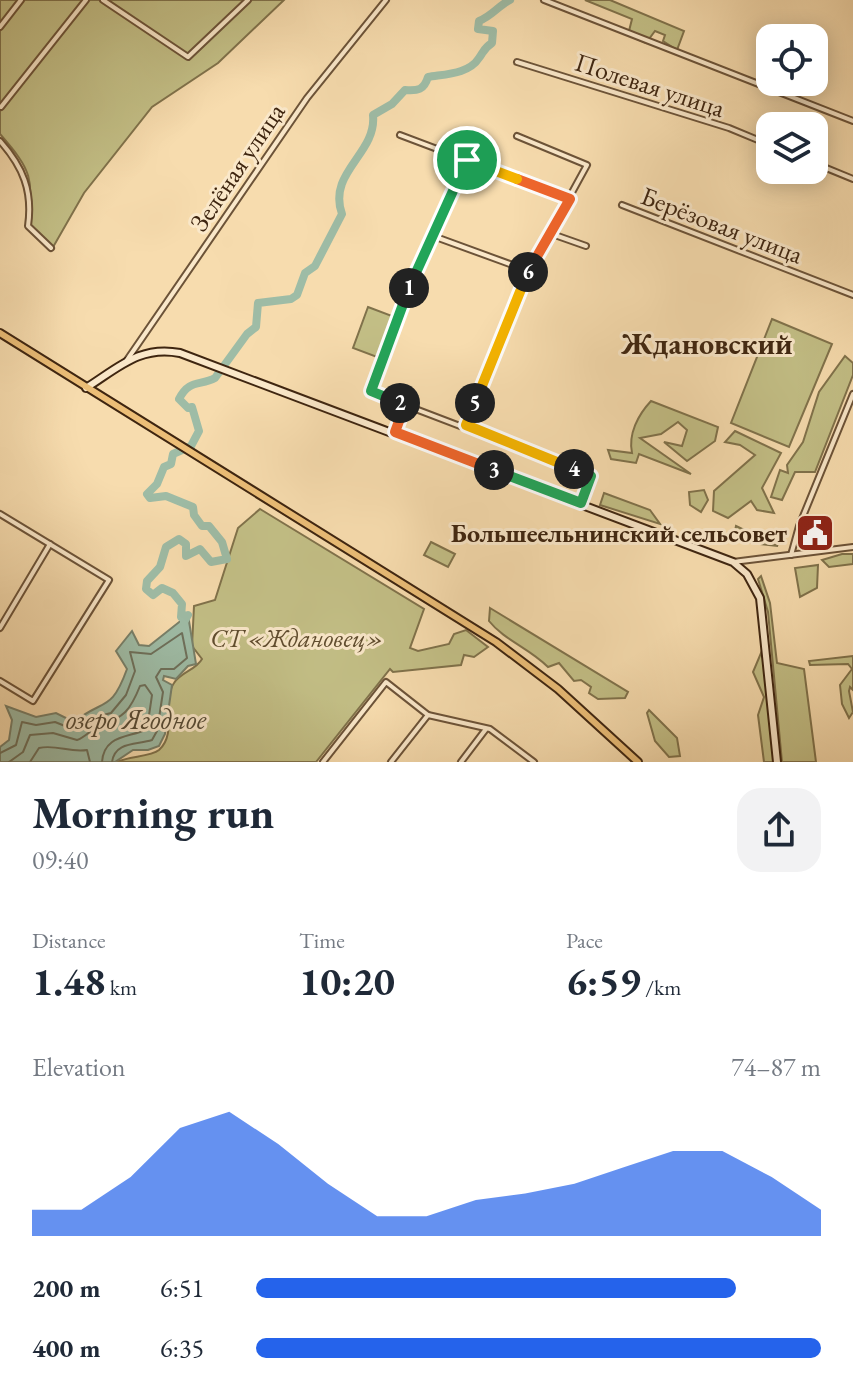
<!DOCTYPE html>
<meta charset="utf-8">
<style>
:root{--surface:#fff;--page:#f2f2f3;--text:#1f2937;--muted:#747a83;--accent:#2563eb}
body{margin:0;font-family:"EB Garamond",serif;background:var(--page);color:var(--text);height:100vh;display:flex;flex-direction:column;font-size:30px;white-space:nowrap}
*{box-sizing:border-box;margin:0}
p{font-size:26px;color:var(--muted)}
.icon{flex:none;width:44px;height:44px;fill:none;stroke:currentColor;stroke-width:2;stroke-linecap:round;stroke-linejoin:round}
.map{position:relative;height:762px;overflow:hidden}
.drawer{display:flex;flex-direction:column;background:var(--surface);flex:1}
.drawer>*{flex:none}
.buttons{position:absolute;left:756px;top:24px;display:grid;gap:16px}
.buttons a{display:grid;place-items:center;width:72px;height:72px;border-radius:16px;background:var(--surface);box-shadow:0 4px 20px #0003;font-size:40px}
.pin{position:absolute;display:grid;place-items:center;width:68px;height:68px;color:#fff;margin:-34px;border:4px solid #fff;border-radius:50%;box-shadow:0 2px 8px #0007}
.km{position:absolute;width:40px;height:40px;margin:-20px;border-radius:50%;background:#222;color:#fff;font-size:22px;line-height:40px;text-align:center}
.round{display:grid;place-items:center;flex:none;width:84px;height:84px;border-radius:24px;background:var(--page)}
.headline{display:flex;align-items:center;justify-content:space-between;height:136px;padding:0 32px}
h1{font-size:44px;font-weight:700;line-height:60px}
.figures{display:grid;grid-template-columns:repeat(3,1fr);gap:12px;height:136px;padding:8px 32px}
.figures div{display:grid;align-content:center}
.figures b{font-size:40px;font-weight:700}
.figures small{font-size:22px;font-weight:400}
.figures p{font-size:22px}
.chart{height:224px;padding:16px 32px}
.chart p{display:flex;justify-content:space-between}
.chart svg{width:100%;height:144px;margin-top:8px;fill:var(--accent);opacity:.7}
ul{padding:0 32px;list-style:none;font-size:26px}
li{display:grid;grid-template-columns:128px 96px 1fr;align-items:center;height:60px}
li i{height:20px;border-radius:10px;background:var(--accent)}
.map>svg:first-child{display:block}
</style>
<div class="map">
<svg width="853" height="762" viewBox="0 0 853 762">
<rect width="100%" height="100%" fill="#f7dcae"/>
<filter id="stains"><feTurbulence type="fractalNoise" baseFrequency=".0025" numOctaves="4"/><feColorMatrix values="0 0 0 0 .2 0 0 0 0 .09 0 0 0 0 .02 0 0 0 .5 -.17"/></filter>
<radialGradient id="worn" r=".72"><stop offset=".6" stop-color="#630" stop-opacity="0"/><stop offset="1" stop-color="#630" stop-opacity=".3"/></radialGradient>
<g fill="#c3bf86" stroke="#80724b" stroke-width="2">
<path d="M0,0H284L218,63L152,107L84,193L52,249L27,226C34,178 32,171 0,134Z"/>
<polygon points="585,0 610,0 684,31 677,50 663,41 665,35 655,31 646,43 628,35 632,19"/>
<polygon points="368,307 392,316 377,357 353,348"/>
<polygon points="772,319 832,344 789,447 731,423"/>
<polygon points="845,356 853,363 853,375 815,472 795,472 782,500 771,497 780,470 788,473 787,465 803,442 819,392"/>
<path d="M651,401L718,427L715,441L687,461L664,442L682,446L687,430L678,422L661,434L640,438L691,474L639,454L636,463L611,459L608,450L632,453C628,434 638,415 651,401Z"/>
<polygon points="735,431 781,453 762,488 774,513 757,510 751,501 728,518 713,511 714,491 755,455 740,445 725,442"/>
<polygon points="704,490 708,500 701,512 690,505 689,492"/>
<polygon points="604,493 650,510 660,524 600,505"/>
<path d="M260,509L424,609L410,648L418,651L449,644L454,634L466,630L488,647L474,657L464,655L461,665L393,672L390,669L316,762H117C129,756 150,757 159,750C178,733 161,702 174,683C181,672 196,670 202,659L192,646L194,606L215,600L238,528Z"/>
<polygon points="736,526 778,546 733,541"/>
<polygon points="431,542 455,554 448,567 424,555"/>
<polygon points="842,554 853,554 853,564 829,567 822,560"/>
<polygon points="818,565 817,588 800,597 795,568"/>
<polygon points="761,576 770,603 777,663 804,669 816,762 782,762 768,612 758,579"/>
<path d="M490,608L628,692L625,698L598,699L589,693L591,687L581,680L574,681L559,663L548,667C529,648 504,640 489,621Z"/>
<polygon points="761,653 766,667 775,762 764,762 758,715 764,697 753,672"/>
<polygon points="853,656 853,690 850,687 849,691 853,712 849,718 842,704 840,685 852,669 848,664 810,665 809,661"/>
<polygon points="649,710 677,738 680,756 669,757 655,741 647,713"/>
</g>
<path fill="#9ebca6" stroke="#78806a" stroke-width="2" d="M188,615L196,664L188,666L176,679L164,676L163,680L172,685L165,734L159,746L148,750H133L115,762H0V747L9,740L12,720L6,706L36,717L56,713L74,722C104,698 111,713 127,669L116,651L132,631L139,645L149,646Z"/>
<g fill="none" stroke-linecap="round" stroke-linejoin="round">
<g stroke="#6e705b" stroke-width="2">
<path d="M0,753L16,745L22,722L36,725L55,722L75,730L92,718L111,713L126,695L135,671L130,652L151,654L182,633L187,658L174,669H161L156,677L163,692L157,731L152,740C137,745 115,741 112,762"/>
<path d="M9,762L23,752L30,735L53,733L77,740C86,737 92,728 100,726C124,717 130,711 140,686L145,685L152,695L147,729C130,738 104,734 102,762"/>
<path d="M30,762L39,748C56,744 70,753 87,750L90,762"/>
</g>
<path stroke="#9ebca6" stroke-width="8" d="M184,622L188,615L181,617L182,604L173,593L162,588L153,595L146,589L147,581L160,567L166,547L179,539L186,544V556L200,549L211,562L227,559L222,542L209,526H202L194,515L193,507L166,496L150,498L147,494L157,484L164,467L171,464L173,454L191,446L199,431L192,407L188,408L179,399C189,379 200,386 215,378L247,334L256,327L258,303L291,299L297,295L305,273L315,266L342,214C327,172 377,154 373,115L392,104L405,90C418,91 424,90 428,77C445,74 469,74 479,58C484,51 484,48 492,43L493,31L478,29L479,21C492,16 498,6 510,0"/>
<g stroke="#6c5338" stroke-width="8">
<g id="street">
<polyline points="103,0 188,57 248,0"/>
<polyline points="544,0 853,121"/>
<polyline points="0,27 21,0"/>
<polyline points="517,62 729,128 770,145"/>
<polyline points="1,107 86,0"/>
<polyline points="400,135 570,199"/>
<path d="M0,141C23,167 33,191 28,226L51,248"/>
<polyline points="814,163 853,179"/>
<polyline points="622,205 853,295"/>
<polyline points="552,234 586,246"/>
<polyline points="433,236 529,271"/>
<polyline points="127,360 307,98 386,0"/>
<polyline points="405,405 371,391 419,262 467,160"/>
<polyline points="466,425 529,271 587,165 517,136"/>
<polyline points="395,432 405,405 591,476 581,503"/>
<polyline points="0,514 109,580 33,701 0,681"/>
<polyline points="791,555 799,526 853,394"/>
<polyline points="733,562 853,547"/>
<polyline points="0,628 50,544"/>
<polyline points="323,762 386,682 428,715 490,729 534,762"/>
<polyline points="391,762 428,715"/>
<polyline points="461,762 486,729"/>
</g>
</g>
<g stroke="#3e2510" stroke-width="10">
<path id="secondary" d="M86,388C118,368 140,345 180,353L733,562L747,574L760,598L777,762"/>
</g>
<g stroke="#3e2510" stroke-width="10">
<polyline id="primary" points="0,333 496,642 558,689 638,762"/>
</g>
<use href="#street" stroke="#fae8ca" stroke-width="4"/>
<use href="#secondary" stroke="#fae8ca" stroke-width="6"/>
<use href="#primary" stroke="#ecbe77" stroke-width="6"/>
</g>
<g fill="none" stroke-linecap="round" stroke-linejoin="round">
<g stroke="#fff" stroke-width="16">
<polyline id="split-1" points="409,288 467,160"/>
</g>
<g stroke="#fff" stroke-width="16">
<polyline id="split-2" points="400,403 371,391 409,288"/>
</g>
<g stroke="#fff" stroke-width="16">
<polyline id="split-3" points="400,403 405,405 395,432 494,470"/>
</g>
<g stroke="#fff" stroke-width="16">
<polyline id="split-4" points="494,470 581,503 591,476 574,469"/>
</g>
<g stroke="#fff" stroke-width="16">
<polyline id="split-5" points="475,403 466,425 574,469"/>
</g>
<g stroke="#fff" stroke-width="16">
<polyline id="split-6" points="475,403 528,272"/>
</g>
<g stroke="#fff" stroke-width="16">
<polyline id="split-7" points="517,179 570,199 528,272"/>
</g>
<g stroke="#fff" stroke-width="16">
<polyline id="split-8" points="467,160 517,179"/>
</g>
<use href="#split-1" stroke="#22a559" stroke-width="10"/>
<use href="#split-2" stroke="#22a559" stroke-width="10"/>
<use href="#split-3" stroke="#f0652b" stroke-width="10"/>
<use href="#split-4" stroke="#22a559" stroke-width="10"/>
<use href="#split-5" stroke="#f5b400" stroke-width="10"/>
<use href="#split-6" stroke="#f5b400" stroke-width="10"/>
<use href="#split-7" stroke="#f0652b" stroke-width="10"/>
<use href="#split-8" stroke="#f5b400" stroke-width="10"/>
</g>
<defs>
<g id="civic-square" transform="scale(2)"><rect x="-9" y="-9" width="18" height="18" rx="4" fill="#8f2418" stroke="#fae8ca"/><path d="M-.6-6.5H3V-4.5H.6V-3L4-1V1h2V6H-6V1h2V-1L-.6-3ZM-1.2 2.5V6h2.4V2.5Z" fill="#fff"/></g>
</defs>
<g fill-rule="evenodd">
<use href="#civic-square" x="815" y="533"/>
</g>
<g text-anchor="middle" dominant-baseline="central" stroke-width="6" stroke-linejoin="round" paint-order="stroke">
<g font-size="26" fill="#3e2510" stroke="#fae8ca">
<text transform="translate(650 85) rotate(18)">Полевая улица</text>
<text transform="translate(237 167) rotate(-56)">Зелёная улица</text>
<text transform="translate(722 225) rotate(21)">Берёзовая улица</text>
</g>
<g font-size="26" font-weight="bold" fill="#3e2510" stroke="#fae8ca" text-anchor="end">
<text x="787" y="533">Большеельнинский сельсовет</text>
</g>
<g font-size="26" font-style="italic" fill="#5f4c2e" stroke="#fae8ca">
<text x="297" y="638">СТ «Ждановец»</text>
</g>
<g font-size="28" font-style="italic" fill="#564b36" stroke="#fae8ca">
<text x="136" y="719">озеро Ягодное</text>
</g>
<g font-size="30" font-weight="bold" fill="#3e2510" stroke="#fae8ca">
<text x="707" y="343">Ждановский</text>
</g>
</g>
<rect width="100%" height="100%" filter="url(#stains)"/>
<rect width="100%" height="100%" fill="url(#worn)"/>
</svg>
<div class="buttons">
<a><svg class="icon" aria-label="locate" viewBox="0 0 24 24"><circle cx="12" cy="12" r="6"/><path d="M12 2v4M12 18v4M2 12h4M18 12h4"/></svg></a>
<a><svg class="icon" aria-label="layers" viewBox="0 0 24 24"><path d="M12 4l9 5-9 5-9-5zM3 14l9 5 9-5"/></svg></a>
</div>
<div class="pin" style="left:467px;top:160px;background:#1e9e55"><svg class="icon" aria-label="arrive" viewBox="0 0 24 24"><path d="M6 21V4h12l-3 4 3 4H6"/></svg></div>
<b class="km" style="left:409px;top:288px">1</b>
<b class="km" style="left:400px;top:403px">2</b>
<b class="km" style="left:494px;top:470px">3</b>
<b class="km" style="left:574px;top:469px">4</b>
<b class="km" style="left:475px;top:403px">5</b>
<b class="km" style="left:528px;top:272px">6</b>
</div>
<section class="drawer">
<div class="headline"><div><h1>Morning run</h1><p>09:40</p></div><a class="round"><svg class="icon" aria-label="share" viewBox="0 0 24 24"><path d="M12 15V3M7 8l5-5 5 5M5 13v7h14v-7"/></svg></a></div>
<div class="figures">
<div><p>Distance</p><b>1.48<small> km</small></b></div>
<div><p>Time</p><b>10:20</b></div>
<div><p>Pace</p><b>6:59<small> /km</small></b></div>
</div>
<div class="chart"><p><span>Elevation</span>74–87 m</p>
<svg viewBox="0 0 160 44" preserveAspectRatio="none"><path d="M0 44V36L10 36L20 26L30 11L40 6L50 16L60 28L70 38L80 38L90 33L100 31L110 28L120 23L130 18L140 18L150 26L160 36V44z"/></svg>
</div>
<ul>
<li><b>200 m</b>6:51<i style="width:85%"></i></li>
<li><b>400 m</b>6:35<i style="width:100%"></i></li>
</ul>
</section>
